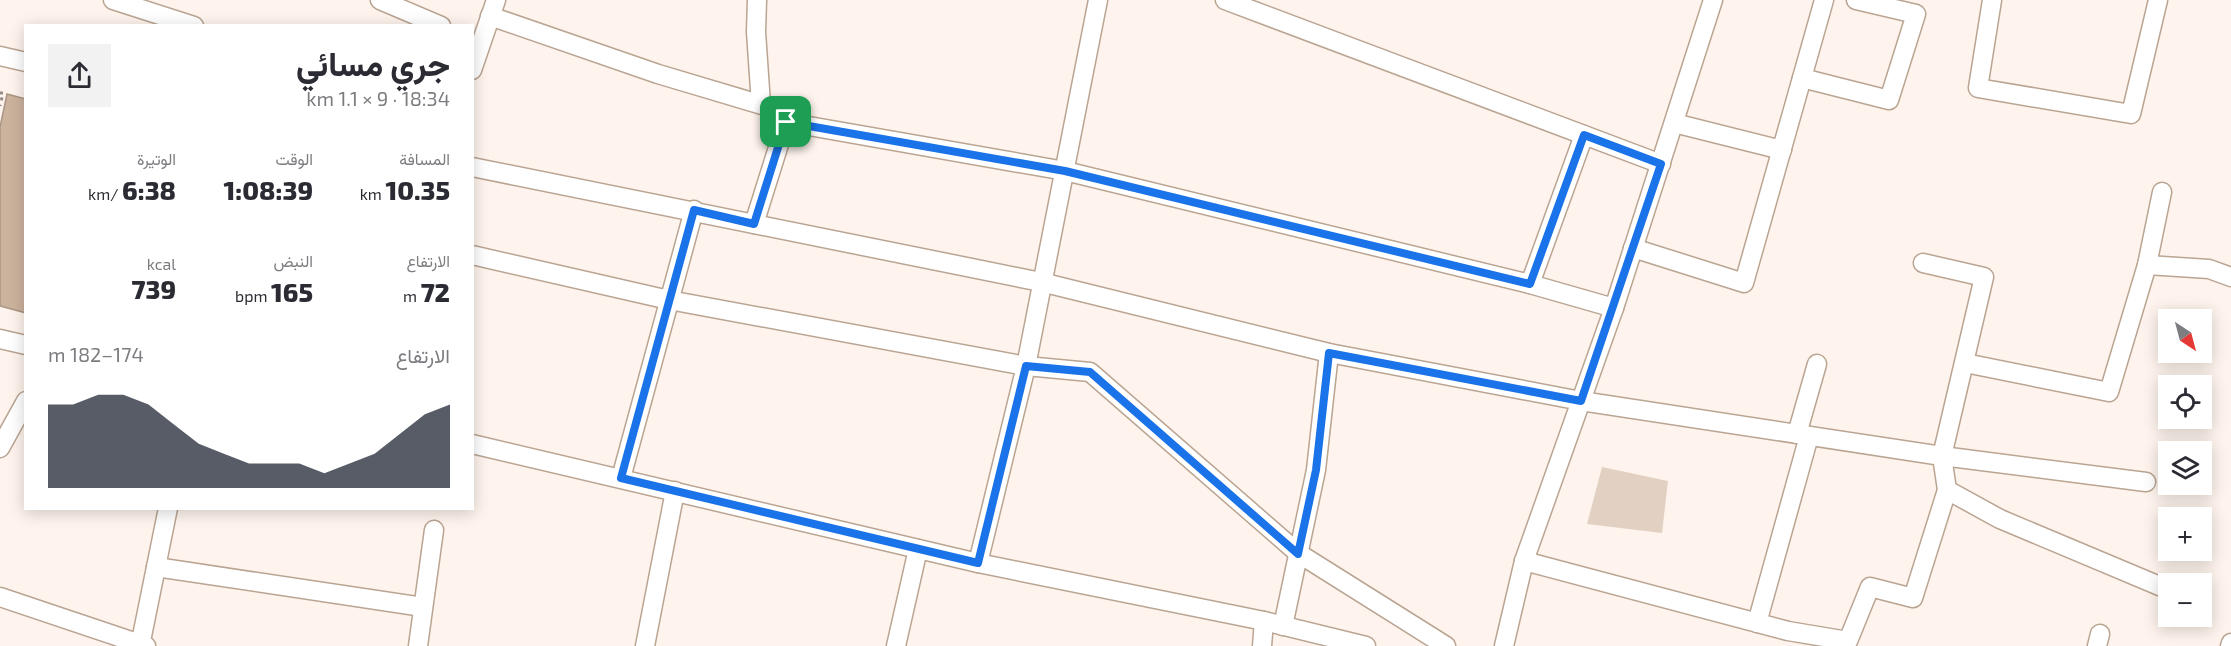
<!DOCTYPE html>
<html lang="ar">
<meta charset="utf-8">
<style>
:root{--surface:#fff;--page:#f2f2f3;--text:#2b2b33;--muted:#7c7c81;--accent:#111827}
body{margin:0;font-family:"Exo 2",Vazirmatn,sans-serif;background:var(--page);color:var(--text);direction:rtl;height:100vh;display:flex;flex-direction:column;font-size:22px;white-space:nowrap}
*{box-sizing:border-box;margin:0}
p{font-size:20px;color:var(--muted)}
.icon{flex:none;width:33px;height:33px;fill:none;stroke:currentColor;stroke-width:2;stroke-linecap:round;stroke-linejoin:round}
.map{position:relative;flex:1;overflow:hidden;direction:ltr}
.drawer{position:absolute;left:24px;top:24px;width:450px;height:486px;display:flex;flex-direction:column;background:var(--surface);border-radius:0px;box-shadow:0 3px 15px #0003;direction:rtl}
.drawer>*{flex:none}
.needle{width:39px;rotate:144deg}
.tools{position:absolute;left:2158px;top:309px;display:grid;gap:12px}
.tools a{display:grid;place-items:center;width:54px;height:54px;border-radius:0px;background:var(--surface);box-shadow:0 3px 15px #0003;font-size:30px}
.pin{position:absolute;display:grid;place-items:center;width:51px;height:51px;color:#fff;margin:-26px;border-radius:12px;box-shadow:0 3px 9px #0006}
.round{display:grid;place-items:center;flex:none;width:63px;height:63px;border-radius:0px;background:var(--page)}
.headline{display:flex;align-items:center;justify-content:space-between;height:102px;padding:0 24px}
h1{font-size:33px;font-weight:800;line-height:45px}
.stats{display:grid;grid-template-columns:repeat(3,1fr);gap:9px;height:102px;padding:6px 24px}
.stats div{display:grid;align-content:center}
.stats b{font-size:26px;font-weight:800}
.stats small{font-size:16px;font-weight:400}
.stats p{font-size:16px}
.chart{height:168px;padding:12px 24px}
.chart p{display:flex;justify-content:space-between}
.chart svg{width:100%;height:108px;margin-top:6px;fill:var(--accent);opacity:.7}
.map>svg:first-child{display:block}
</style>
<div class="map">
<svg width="2231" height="646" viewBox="0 0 2231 646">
<rect width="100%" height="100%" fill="#fef4ed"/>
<polygon fill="#e2d0c2" points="1602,467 1668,481 1662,533 1587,524"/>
<polygon fill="#ccb39e" stroke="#aa9583" stroke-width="1.5" points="7,94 26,99 26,313 0,306 0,127"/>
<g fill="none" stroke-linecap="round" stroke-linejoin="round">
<g stroke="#baa492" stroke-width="21">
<g id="minor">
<polyline points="113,0 194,26"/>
<polyline points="380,0 441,26"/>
<polyline points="757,0 756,32 761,104"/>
<polyline points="1225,0 1661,164"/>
<polyline points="1992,0 1978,88 2131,114 2158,0"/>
<polyline points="490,16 658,74 779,110 786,122 754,224"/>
<polyline points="0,56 26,62"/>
<polyline points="472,70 496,0"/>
<polyline points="1802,78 1889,100 1916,14 1856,0"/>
<polyline points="786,122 1065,171 1530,284 1614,308"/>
<polyline points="1674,123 1782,150"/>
<polyline points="472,167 1041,282 1329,353 1581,401 1942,456 2146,482"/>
<polyline points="1633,248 1744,283 1824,0"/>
<polyline points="472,255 669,300 1026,366 1090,372 1298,553 1446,646"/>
<polyline points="2147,265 2209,269 2231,277"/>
<polyline points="1530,284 1584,135"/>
<polyline points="0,339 26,345"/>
<polyline points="1965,363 2109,392 2147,265 2162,192"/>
<polyline points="1797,434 1817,364"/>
<polyline points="472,444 978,563 1264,621 1366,646"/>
<polyline points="0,448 26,401"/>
<polyline points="621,478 694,210"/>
<polyline points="1947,490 2000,519 2169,590"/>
<polyline points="1524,561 1788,631 1848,641 1870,587 1913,598 1947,490 1942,456 1984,277 1923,263"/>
<polyline points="978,563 1026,366 1098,0"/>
<polyline points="156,567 423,607"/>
<polyline points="0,597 146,646"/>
<polyline points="1757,623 1809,436"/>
<polyline points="1283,626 1316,470 1329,353"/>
<polyline points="140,646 168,508"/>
<polyline points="418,646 434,530"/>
<polyline points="645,646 675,491"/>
<polyline points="896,646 918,549"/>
<polyline points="1262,646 1264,621"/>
<polyline points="1504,646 1524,561 1614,308 1713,0"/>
<polyline points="2097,646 2100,634"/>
<polyline points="2230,646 2231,643"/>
</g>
</g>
<polyline stroke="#968d86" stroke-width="3" stroke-dasharray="3 4.5" stroke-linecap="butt" points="0,93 3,93 0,106"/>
<use href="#minor" stroke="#fff" stroke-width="18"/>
</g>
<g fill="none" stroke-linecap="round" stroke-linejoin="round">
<g stroke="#fff" stroke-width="12">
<polygon id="route" points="786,122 1065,171 1530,284 1584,135 1661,164 1581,401 1329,353 1316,470 1298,554 1090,372 1026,366 978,563 621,478 694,210 754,224"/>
</g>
<use href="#route" stroke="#1a73e8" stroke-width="8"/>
</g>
</svg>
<div class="tools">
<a><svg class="needle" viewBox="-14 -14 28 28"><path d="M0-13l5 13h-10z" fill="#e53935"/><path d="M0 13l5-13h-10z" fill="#7c7c81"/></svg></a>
<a><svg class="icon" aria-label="locate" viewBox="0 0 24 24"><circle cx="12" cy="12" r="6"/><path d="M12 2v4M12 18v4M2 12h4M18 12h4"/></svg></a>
<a><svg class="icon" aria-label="layers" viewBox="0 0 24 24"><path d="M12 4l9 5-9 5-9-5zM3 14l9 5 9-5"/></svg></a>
<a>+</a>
<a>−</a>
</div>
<div class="pin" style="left:786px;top:122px;background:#1e9e55"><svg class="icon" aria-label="arrive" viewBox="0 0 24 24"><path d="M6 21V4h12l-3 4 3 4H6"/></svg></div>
<section class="drawer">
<div class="headline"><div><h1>جري مسائي</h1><p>18:34 · 9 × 1.1 km</p></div><a class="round"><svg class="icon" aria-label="share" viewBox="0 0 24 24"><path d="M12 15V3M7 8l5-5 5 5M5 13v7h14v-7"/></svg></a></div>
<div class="stats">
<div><p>المسافة</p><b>10.35<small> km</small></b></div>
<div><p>الوقت</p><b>1:08:39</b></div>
<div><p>الوتيرة</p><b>6:38<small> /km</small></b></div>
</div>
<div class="stats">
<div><p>الارتفاع</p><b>72<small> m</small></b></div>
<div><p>النبض</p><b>165<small> bpm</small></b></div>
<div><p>kcal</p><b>739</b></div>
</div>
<div class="chart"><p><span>الارتفاع</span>174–182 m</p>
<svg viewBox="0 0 160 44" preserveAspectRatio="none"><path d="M0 44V10L10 10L20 6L30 6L40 10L50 18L60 26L70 30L80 34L90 34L100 34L110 38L120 34L130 30L140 22L150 14L160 10V44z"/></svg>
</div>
</section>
</div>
